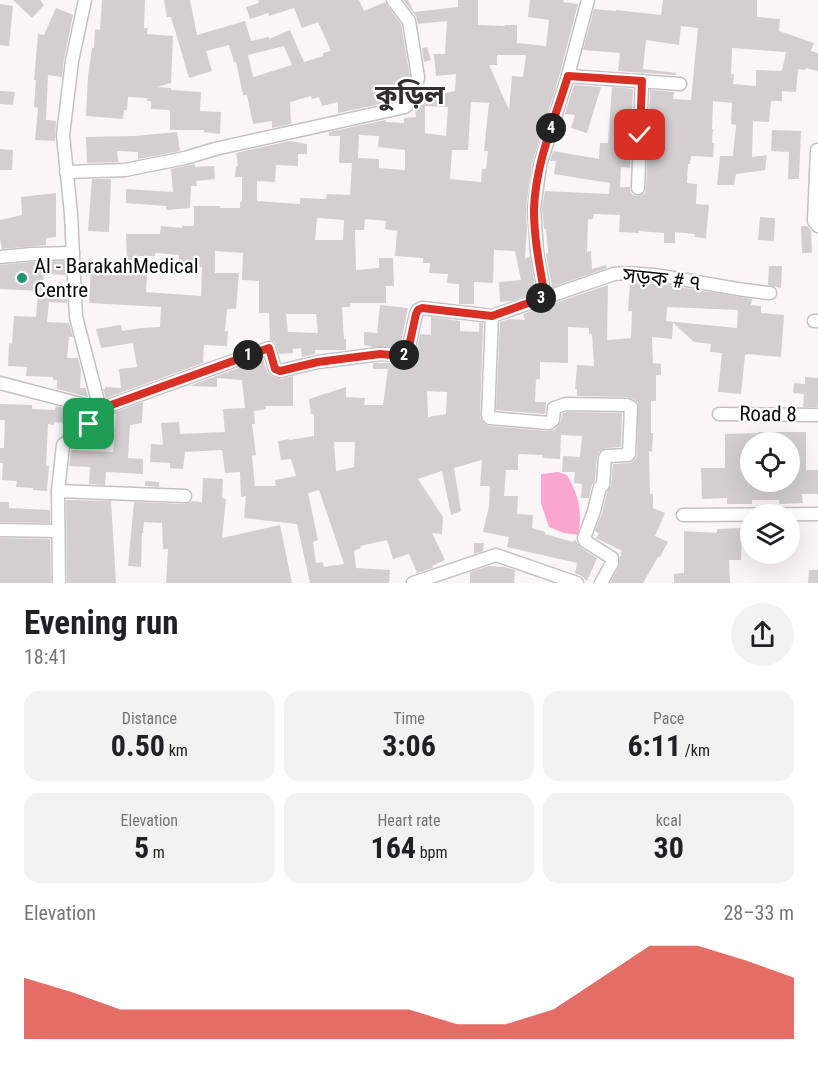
<!DOCTYPE html>
<meta charset="utf-8">
<style>
:root{--surface:#fff;--page:#f2f2f2;--text:#202124;--muted:#757577;--accent:#d93025}
body{margin:0;font-family:"Roboto Condensed","Noto Sans Bengali",sans-serif;background:var(--page);color:var(--text);height:100vh;display:flex;flex-direction:column;font-size:22px;white-space:nowrap}
*{box-sizing:border-box;margin:0}
p{font-size:20px;color:var(--muted)}
.icon{flex:none;width:33px;height:33px;fill:none;stroke:currentColor;stroke-width:2;stroke-linecap:round;stroke-linejoin:round}
.map{position:relative;height:583px;overflow:hidden}
.sheet{display:flex;flex-direction:column;background:var(--surface);flex:1}
.sheet>*{flex:none}
.fabs{position:absolute;left:740px;top:432px;display:grid;gap:12px}
.fabs a{display:grid;place-items:center;width:60px;height:60px;border-radius:50%;background:var(--surface);box-shadow:0 6px 24px #0002;font-size:30px}
.pin{position:absolute;display:grid;place-items:center;width:51px;height:51px;color:#fff;margin:-26px;border-radius:12px;box-shadow:0 3px 9px #0006}
.km{position:absolute;width:30px;height:30px;margin:-15px;border-radius:50%;background:#222;color:#fff;font-size:16px;line-height:30px;text-align:center}
.round{display:grid;place-items:center;flex:none;width:63px;height:63px;border-radius:32px;background:var(--page)}
.head{display:flex;align-items:center;justify-content:space-between;height:102px;padding:0 24px}
h1{font-size:33px;font-weight:700;line-height:45px}
.stats{display:grid;grid-template-columns:repeat(3,1fr);gap:9px;height:102px;padding:6px 24px}
.stats div{display:grid;align-content:center;border-radius:15px;background:var(--page);text-align:center}
.stats b{font-size:30px;font-weight:700}
.stats small{font-size:16px;font-weight:400}
.stats p{font-size:16px}
.chart{height:168px;padding:12px 24px}
.chart p{display:flex;justify-content:space-between}
.chart svg{width:100%;height:108px;margin-top:6px;fill:var(--accent);opacity:.7}
.map>svg:first-child{display:block}
</style>
<div class="map">
<svg width="818" height="583" viewBox="0 0 818 583">
<rect width="100%" height="100%" fill="#faf5f7"/>
<path fill="#fba6ce" d="M558,472L567,475C580,498 581,509 579,535L564,533L549,527L541,503V474Z"/>
<g fill="#d3cfd0" fill-rule="evenodd">
<polygon points="13,0 40,0 44,5 32,18"/>
<polygon points="102,0 145,0 144,28 148,28 147,34 173,36 171,83 157,87 171,88 171,90 201,92 200,111 221,112 220,134 204,132 204,130 170,130 170,110 151,109 151,101 147,101 147,98 128,97 127,110 124,110 123,119 86,116 88,76 92,48 94,48 95,29 100,30"/>
<path d="M164,0H190L197,35L245,21L251,41L269,37V39L290,30L304,62L323,56V53L331,51L318,22L302,28L294,8L269,16L268,13L250,19L246,7L259,3L258,0H359L364,11L385,2L401,24L410,77L406,95L403,98L385,102V103L338,113V102L322,106L319,97L312,99L311,96L290,102L291,124L272,128V121L253,124L247,95H243L236,62H234L229,45L206,51L212,71L189,78L171,17H167ZM284,46L292,65L253,77L248,55Z"/>
<path d="M403,0H408L414,12L458,7V0H478V25L505,26V25H517V43L546,46L549,20L528,17L530,0H564L563,2L578,4L559,77L532,164L526,208L527,229L525,258L530,257L536,292L511,301L500,302L499,282L521,280L515,251L494,250L493,283L474,282V304H459V284L447,283L448,274L429,273L430,263H423V258L395,256L397,231L385,229L386,221L365,219L364,230H355L356,270L379,268V258H393L394,286H386V303H350V307H342L344,339H346V350H315V354L302,357L301,348L293,349V353L279,354L275,342L270,340L269,313H259V281L242,280L243,253L215,251V273H239L236,309H227L225,331H228L227,346L204,345L203,363L106,398L103,389H105V387L121,388L119,369L137,367L133,343L101,348L96,329L121,325L122,331L141,328L160,327L161,307L89,303L91,266L121,268V263H127L126,234H160L161,226L182,228V226H194V206H220V208H240V202H242V177H235L236,166H238L236,153L290,141L307,144V154H298V166L276,165L275,182L257,181V201L300,204V198L326,199L327,194L350,195L352,163H339L340,136H329V132L386,120V122L404,123V118L416,117L415,110L420,105L422,99L455,91L456,74L436,76L434,54H445L447,21L418,24L416,16ZM497,55H526L523,77L512,76L509,110L489,65H497ZM471,102L489,103L484,151H488L486,169H482L481,182L450,179L452,150H468ZM425,106L448,107L446,136L425,133ZM359,135L379,136L378,147L405,150V170L379,168V159L358,158ZM317,218L344,220L343,240H315ZM155,253L179,255V267H202L201,296L146,292L147,274L138,273L139,256H155ZM286,314H316L318,333L288,332Z"/>
<path d="M663,0H757V17L780,19L779,31L814,43L811,51L818,53V71L806,68L805,70L798,69L796,92L782,91V101H771L769,122L753,121L752,157L767,155L765,170L736,174L734,185H717L720,156H733L736,125L731,124L732,103L713,101L712,129H713L712,143H714L713,157L691,156L690,164H688L687,183L697,184L696,204L709,205L706,238L694,237L695,234L675,232V243H664V233L639,231V233L619,232L620,215L594,214L593,219H588L587,252L591,251L592,269L606,265L607,268L552,287L546,254L548,253L546,229H544L542,209L545,191L609,194L610,183L554,174L556,161H550L553,151L599,159L600,143H608L612,87L633,89L630,168L621,167L620,187H630V191L633,195L637,196L641,195L645,193L646,188L650,90L674,92L673,99L691,100L698,28L681,26L679,45L646,40L643,69L676,73V75L618,71L620,53L583,50L594,9L616,11V10L661,15ZM732,48L786,52L782,71L756,70V86L733,84L734,74H731Z"/>
<polygon points="0,4 13,6 9,46 0,45"/>
<polygon points="56,8 73,15 64,59 62,77 48,75 46,120 56,121 55,141 35,140 38,108 34,107 36,80 34,80 38,34 44,35"/>
<polygon points="427,47 431,60 424,62 422,48"/>
<polygon points="574,85 601,87 587,133 571,128 575,115 565,114"/>
<polygon points="0,91 15,92 13,105 0,104"/>
<polygon points="772,130 801,131 799,179 788,179 789,152 771,151"/>
<polygon points="177,132 180,151 138,159 138,152 117,151 118,162 87,163 86,137 134,136"/>
<polygon points="0,149 13,150 12,170 0,170"/>
<polygon points="195,164 195,167 214,166 215,179 196,181 197,186 191,186 190,208 166,210 166,206 126,203 126,189 173,192 171,169"/>
<polygon points="92,179 111,179 109,232 88,231"/>
<polygon points="56,193 56,237 46,238 46,245 2,249 0,239 0,220 22,215 21,197"/>
<polygon points="760,217 775,218 774,241 758,240"/>
<polygon points="801,226 807,226 811,231 812,253 802,253"/>
<polygon points="65,261 66,275 44,274 43,291 0,289 0,265 32,262"/>
<polygon points="769,266 782,266 781,288 768,285"/>
<path d="M630,282L666,285L752,299L751,305L761,306V313L784,315L781,357L747,354L745,355L741,394L718,392L722,353L710,352L711,344L694,342L673,323L672,339L652,337L653,363L661,364V375H656V401H651V433H653L652,452L649,451L650,494H653V508L665,513L655,536L668,542L660,557H658L643,583H610L619,566L620,557L622,555L620,554L622,551L596,538L599,534L595,531L602,513L607,492L611,486L613,464L629,463L635,460L637,455L638,403L635,400L627,397L577,396V389H575L577,365L594,366L592,334H589V328L568,327V363L540,362V379H536L535,402H546L545,414L496,410L500,322L509,319L525,320L523,314L608,285L607,340L631,338L632,311H628ZM667,307L738,310L737,328L666,321Z"/>
<polygon points="38,292 67,294 67,303 49,302 47,322 69,323 73,337 69,337 67,358 78,358 81,370 80,388 86,388 88,397 57,389 57,380 53,380 53,377 26,376 27,367 8,366 9,343 12,344 14,316 36,317"/>
<polygon points="380,305 408,308 400,347 373,347 364,345 364,332 377,333"/>
<path d="M431,317L460,321V331L479,332V323H483L480,416L481,419L485,424L489,426L548,431L554,430L558,426L561,421L562,414L567,412L622,413L621,447L605,448L599,452L597,457L595,480L592,485L589,498H581L582,484L574,483L575,472H562L563,456L580,457L582,436L561,435L560,459L542,458L543,455L518,454V470H506L504,496H518L517,514L533,515L532,528L545,532V534L573,542L574,540L576,541L581,548L597,558L587,581L580,575L575,574L577,563L507,547L509,537L483,532L489,506L490,486H480L482,460L454,468L461,511L451,515L442,471L418,479L443,517L442,534L432,533L445,560L432,566L433,568L417,573L409,554L393,559L387,540L360,546L361,548L354,551L356,568L390,570L389,583H310L297,524L244,518L246,496L241,497L240,472L225,473L222,450L185,452L183,469L170,468V463L150,462L151,444L163,445L161,423L179,422L180,434L225,432L223,409L245,408L242,380L217,378V387L189,386L263,359L267,372L271,376L281,379L293,376V406H266V409L254,411L255,424H252L256,455L252,456L255,486H276L275,480L296,476L291,459L281,460L278,441L289,439V440L314,436V414H311L309,399L346,387V397L365,398L364,405H383L388,369H373V363H403L412,360L416,354L420,334L431,335ZM427,391L447,392L446,414L428,417ZM334,442H355L354,467L336,471ZM319,490L333,531L344,564L324,567L323,562L316,563L313,542L318,540L308,493Z"/>
<polygon points="805,377 818,378 818,407 803,407 804,394 793,393 794,383 805,384"/>
<polygon points="143,402 142,423 130,425 128,458 143,459 143,474 106,472 105,485 89,484 90,467 69,466 71,450 113,452 116,414 112,413"/>
<polygon points="0,404 32,405 32,409 55,410 56,406 86,414 76,424 54,422 54,425 48,424 46,466 49,466 47,491 33,490 33,488 16,487 17,481 2,480 3,463 0,463 0,448 4,448 5,420 0,420"/>
<path d="M758,432H806V470H818V494H802L803,503L779,504V500H752V504H727V498L702,499L701,468H725V434L758,433ZM750,442H789V482H750Z"/>
<polygon points="203,478 223,479 222,498 226,499 222,538 280,525 292,583 166,583 168,549 163,549 162,523 144,522 143,533 142,533 141,567 128,566 134,502 185,504 192,501 202,502"/>
<polygon points="145,481 159,482 159,487 145,486"/>
<polygon points="66,500 111,501 116,583 67,583"/>
<polygon points="0,502 9,502 9,508 50,510 50,523 0,522"/>
<polygon points="742,528 741,560 729,560 730,583 674,583 674,574 684,573 684,531 717,533 717,529"/>
<polygon points="0,538 50,539 51,583 0,583"/>
<polygon points="474,543 484,543 483,551 474,554"/>
<polygon points="489,566 504,567 515,570 514,583 470,583 470,572"/>
<polygon points="809,570 818,570 818,583 808,583"/>
</g>
<g fill="none" stroke-linecap="round" stroke-linejoin="round">
<g stroke="#c5c1c2" stroke-width="15">
<g id="minor">
<polyline points="568,76 680,84"/>
<polyline points="817,150 814,221 818,226"/>
<polyline points="66,172 125,170 185,158 215,149 405,107 414,99 418,77 409,21 393,0"/>
<polyline points="638,188 642,81"/>
<polyline points="0,257 32,254 73,253"/>
<polyline points="545,297 537,252 534,209 540,165 567,79 588,0"/>
<polyline points="492,316 488,416 490,418 549,423 553,420 554,408 566,404 627,405 631,407 629,454 628,455 606,456 605,458 603,485 600,487 594,511 584,538 585,541 612,558 612,563 601,583"/>
<polyline points="814,321 818,321"/>
<polyline points="0,383 100,409"/>
<path d="M100,409L269,348L275,369L280,371L318,362L380,354L403,355L407,354L408,351L416,314L418,310L422,308L492,316L614,274C627,272 640,274 652,275C692,279 730,290 770,293"/>
<polyline points="719,414 818,415"/>
<polyline points="58,491 185,496"/>
<polyline points="683,515 818,514"/>
<polyline points="0,530 58,531"/>
<polyline points="59,583 58,491 63,445 89,424 100,409 76,317 71,214 63,135 72,61 85,0"/>
<polyline points="413,583 496,555 577,583"/>
</g>
</g>
<use href="#minor" stroke="#fff" stroke-width="12"/>
</g>
<g fill="none" stroke-linecap="round" stroke-linejoin="round">
<g stroke="#fff" stroke-width="12">
<path id="route" d="M89,424L100,409L269,348L275,369L280,371L318,362L380,354L403,356L407,354L408,351L416,314L418,310L422,308L492,316L545,297C540,268 534,239 534,210C535,164 555,119 568,76L642,81L640,135"/>
</g>
<use href="#route" stroke="#d93025" stroke-width="8"/>
</g>
<circle fill="#1f9274" stroke="#fff" stroke-width="2" cx="22" cy="278" r="6"/>
<g text-anchor="middle" dominant-baseline="central" stroke-width="4.5" stroke-linejoin="round" paint-order="stroke">
<g font-size="21" fill="#0c0b0b" stroke="#fff" text-anchor="start">
<text x="34" y="266">Al - BarakahMedical<tspan x="34" dy="24">Centre</tspan></text>
</g>
<g font-size="21" fill="#0c0b0b" stroke="#fff">
<text transform="translate(662 279) rotate(6)">সড়ক # ৭</text>
<text transform="translate(768 414) rotate(1)">Road 8</text>
</g>
<g font-size="27" font-weight="bold" fill="#322e30" stroke="#fff">
<text x="410" y="95">কুড়িল</text>
</g>
</g>
</svg>
<div class="fabs">
<a><svg class="icon" aria-label="locate" viewBox="0 0 24 24"><circle cx="12" cy="12" r="6"/><path d="M12 2v4M12 18v4M2 12h4M18 12h4"/></svg></a>
<a><svg class="icon" aria-label="layers" viewBox="0 0 24 24"><path d="M12 4l9 5-9 5-9-5zM3 14l9 5 9-5"/></svg></a>
</div>
<div class="pin" style="left:89px;top:424px;background:#1e9e55"><svg class="icon" aria-label="arrive" viewBox="0 0 24 24"><path d="M6 21V4h12l-3 4 3 4H6"/></svg></div>
<div class="pin" style="left:640px;top:135px;background:#d93025"><svg class="icon" aria-label="check" viewBox="0 0 24 24"><path d="M5 12l5 5 9-10"/></svg></div>
<b class="km" style="left:248px;top:355px">1</b>
<b class="km" style="left:404px;top:355px">2</b>
<b class="km" style="left:541px;top:298px">3</b>
<b class="km" style="left:551px;top:128px">4</b>
</div>
<section class="sheet">
<div class="head"><div><h1>Evening run</h1><p>18:41</p></div><a class="round"><svg class="icon" aria-label="share" viewBox="0 0 24 24"><path d="M12 15V3M7 8l5-5 5 5M5 13v7h14v-7"/></svg></a></div>
<div class="stats">
<div><p>Distance</p><b>0.50<small> km</small></b></div>
<div><p>Time</p><b>3:06</b></div>
<div><p>Pace</p><b>6:11<small> /km</small></b></div>
</div>
<div class="stats">
<div><p>Elevation</p><b>5<small> m</small></b></div>
<div><p>Heart rate</p><b>164<small> bpm</small></b></div>
<div><p>kcal</p><b>30</b></div>
</div>
<div class="chart"><p><span>Elevation</span>28–33 m</p>
<svg viewBox="0 0 160 44" preserveAspectRatio="none"><path d="M0 44V19L10 25L20 32L30 32L40 32L50 32L60 32L70 32L80 32L90 38L100 38L110 32L120 19L130 6L140 6L150 12L160 19V44z"/></svg>
</div>
</section>
